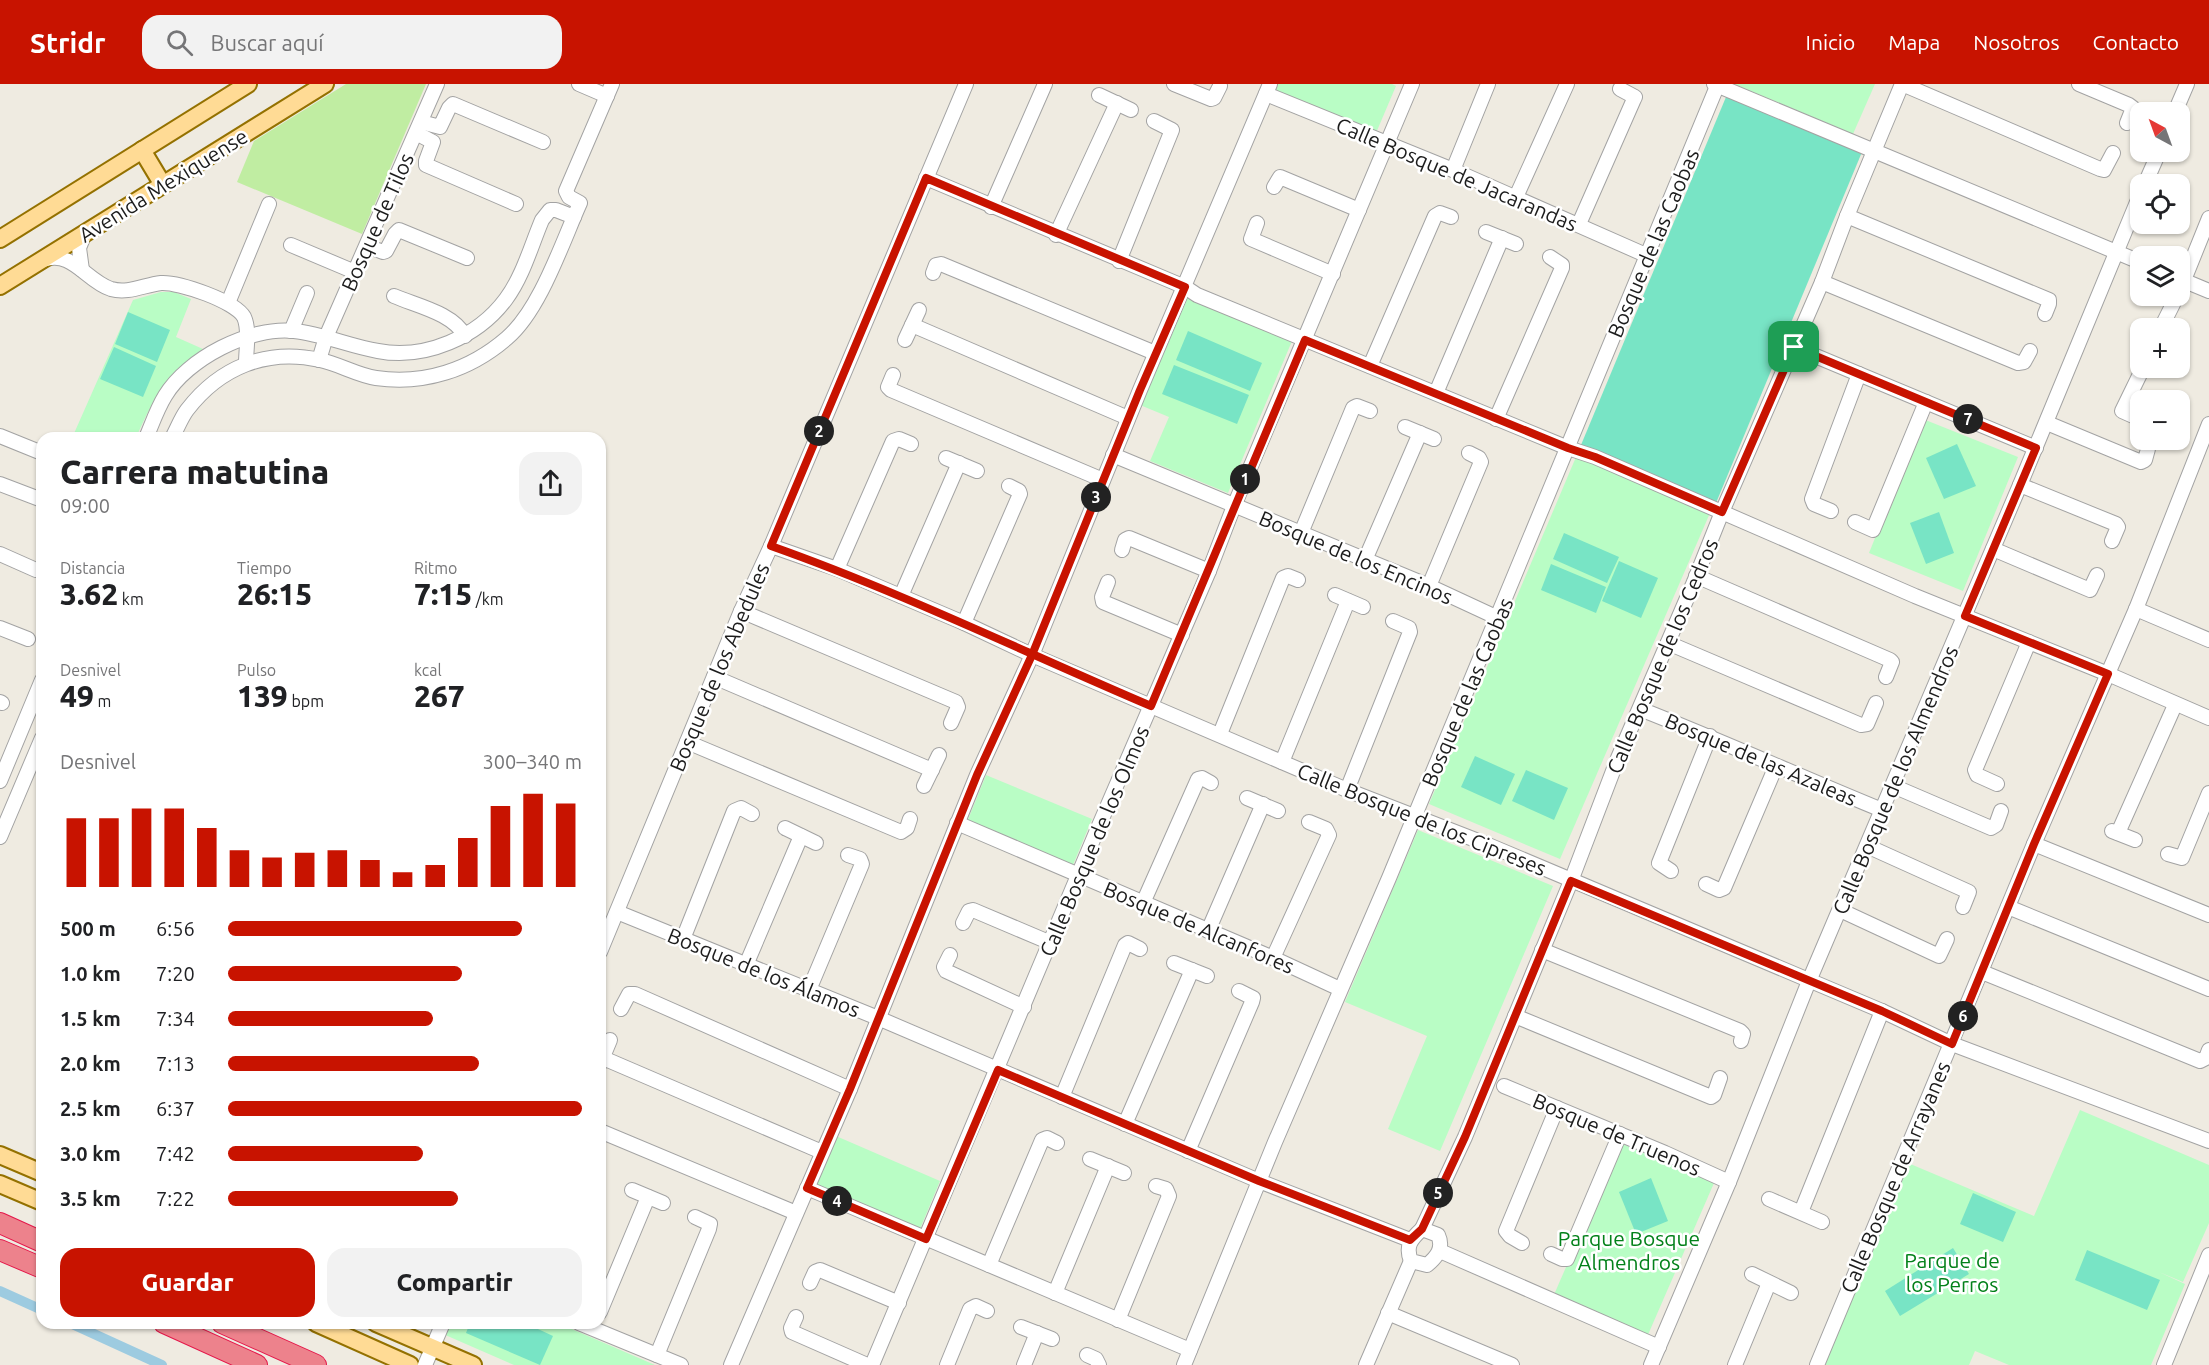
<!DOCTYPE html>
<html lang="es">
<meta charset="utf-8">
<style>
:root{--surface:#fff;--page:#f2f2f2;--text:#202124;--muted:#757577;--accent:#c81300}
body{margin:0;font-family:Ubuntu,sans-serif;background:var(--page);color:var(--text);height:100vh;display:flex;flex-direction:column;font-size:22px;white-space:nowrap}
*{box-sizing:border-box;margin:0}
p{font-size:20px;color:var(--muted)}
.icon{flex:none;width:33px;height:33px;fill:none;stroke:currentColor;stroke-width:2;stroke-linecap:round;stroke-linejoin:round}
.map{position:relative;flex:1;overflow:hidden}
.sheet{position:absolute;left:36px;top:348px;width:570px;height:897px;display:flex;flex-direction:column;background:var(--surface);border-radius:18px;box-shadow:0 2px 4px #0004}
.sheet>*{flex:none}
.needle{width:39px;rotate:319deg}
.tools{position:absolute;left:2130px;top:18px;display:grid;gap:12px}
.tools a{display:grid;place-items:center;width:60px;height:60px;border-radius:12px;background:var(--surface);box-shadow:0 2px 4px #0004;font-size:30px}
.pin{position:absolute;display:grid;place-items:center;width:51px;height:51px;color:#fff;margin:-26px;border-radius:12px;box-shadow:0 3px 9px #0006}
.km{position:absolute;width:30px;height:30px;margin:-15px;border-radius:50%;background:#222;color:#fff;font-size:16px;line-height:30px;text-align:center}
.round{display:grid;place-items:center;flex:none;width:63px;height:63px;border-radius:18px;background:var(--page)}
.headline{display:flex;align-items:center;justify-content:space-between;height:102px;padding:0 24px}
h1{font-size:33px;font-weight:800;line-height:45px}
.figures{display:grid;grid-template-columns:repeat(3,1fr);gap:9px;height:102px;padding:6px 24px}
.figures div{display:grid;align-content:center}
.figures b{font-size:30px;font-weight:800}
.figures small{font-size:16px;font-weight:400}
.figures p{font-size:16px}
.chart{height:168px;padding:12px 24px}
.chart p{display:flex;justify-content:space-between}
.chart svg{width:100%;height:108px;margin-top:6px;stroke:var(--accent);stroke-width:6}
.button{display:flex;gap:12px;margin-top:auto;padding:12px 24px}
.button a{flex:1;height:69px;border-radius:18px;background:var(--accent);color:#fff;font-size:24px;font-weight:800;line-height:69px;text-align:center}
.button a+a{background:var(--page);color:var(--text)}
ul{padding:0 24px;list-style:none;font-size:20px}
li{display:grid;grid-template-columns:96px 72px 1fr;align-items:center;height:45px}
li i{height:15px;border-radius:8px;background:var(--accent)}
header{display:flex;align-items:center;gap:36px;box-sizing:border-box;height:84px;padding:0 30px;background:var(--accent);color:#fff}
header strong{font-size:28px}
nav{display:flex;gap:33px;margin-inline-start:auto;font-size:21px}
.search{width:420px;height:54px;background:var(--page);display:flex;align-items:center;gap:15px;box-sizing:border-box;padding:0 21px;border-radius:18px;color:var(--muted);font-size:22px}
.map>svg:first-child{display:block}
</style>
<header>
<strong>Stridr</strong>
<div class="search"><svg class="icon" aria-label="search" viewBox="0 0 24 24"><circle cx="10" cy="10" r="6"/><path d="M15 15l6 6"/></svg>Buscar aquí</div>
<nav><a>Inicio</a><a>Mapa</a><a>Nosotros</a><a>Contacto</a></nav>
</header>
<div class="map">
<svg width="2209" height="1281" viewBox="0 0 2209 1281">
<rect width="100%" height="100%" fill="#efebe1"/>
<polygon fill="#c0eda2" points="346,0 426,0 362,150 237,98 254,57"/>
<g fill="#b9fdc5">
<polygon points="1274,0 1392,0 1396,2 1376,49 1272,5"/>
<polygon points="1734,0 1875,0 1853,50"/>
<path d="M161,208H174L191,215L176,253L203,265C166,291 154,313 136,354H72L133,216Z"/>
<polygon points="1186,213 1292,257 1228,409 1150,377 1169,333 1140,321"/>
<polygon points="1923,335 2018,373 1963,507 1869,469"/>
<polygon points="1576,373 1710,429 1560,775 1429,720"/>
<polygon points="986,691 1092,735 1073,781 967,738"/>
<polygon points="1418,746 1553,802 1440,1067 1388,1045 1427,952 1345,918"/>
<polygon points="2080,1026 2209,1081 2209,1139 2183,1198 2159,1188 2185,1200 2151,1281 2009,1281 1975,1267 1969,1281 1824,1281 1908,1079 2034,1132"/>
<polygon points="836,1052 940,1097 920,1145 814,1101"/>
<polygon points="1620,1059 1714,1099 1647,1253 1553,1213"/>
<polygon points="448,1239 558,1239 655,1281 514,1281 443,1250"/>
</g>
<g fill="#78e4c5">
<polygon points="1726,13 1862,68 1716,419 1581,361"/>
<polygon points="128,228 170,246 157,278 115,260"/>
<polygon points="1188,247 1262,279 1250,307 1176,276"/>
<polygon points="114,263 156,282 143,313 100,295"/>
<polygon points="1174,281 1249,311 1237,340 1162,310"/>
<polygon points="1957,360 1976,402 1944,415 1926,374"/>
<polygon points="1939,428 1954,469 1926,480 1910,439"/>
<polygon points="1564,449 1619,473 1607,499 1553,475"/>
<polygon points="1619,477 1658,494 1641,534 1602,517"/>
<polygon points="1551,480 1606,503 1596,529 1541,506"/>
<polygon points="1475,672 1515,690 1501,721 1461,703"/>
<polygon points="1526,686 1568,704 1554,736 1512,717"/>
<polygon points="1651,1094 1668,1137 1636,1150 1619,1108"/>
<polygon points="1973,1109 2016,1128 2003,1158 1960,1140"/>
<polygon points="1953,1164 1969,1190 1900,1232 1885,1207"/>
<polygon points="2087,1166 2160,1196 2147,1226 2075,1196"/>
<polygon points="470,1239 525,1239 553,1252 540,1281 466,1249"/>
</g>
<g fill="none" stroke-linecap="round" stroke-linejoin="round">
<g stroke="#9dcbe0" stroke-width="10">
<polyline points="0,1207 42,1226"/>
<polyline points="70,1239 162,1281"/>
</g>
<g stroke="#a3a3a3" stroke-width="16">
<g id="minor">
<polyline points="579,0 607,12"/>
<polyline points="1174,0 1211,15 1214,14 1220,2"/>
<polyline points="1714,0 2140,178"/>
<polyline points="1902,0 2100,85 2104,86 2113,69"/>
<polyline points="2079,0 2129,21 2133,24 2127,39"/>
<polyline points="1266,10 1453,86 1648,172"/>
<polyline points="1099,11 1131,26"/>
<polyline points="2175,28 2187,0"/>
<polyline points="421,38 440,43 449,24 453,20 543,58"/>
<polyline points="416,49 433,58 426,77 426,81 516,120"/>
<polyline points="1453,86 1488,0"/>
<polyline points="926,94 1185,203 1197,211 1568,364 1595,373 1915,512 2108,590 2209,634"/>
<polyline points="2145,100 2159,68"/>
<polyline points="1274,103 1280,93 1359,126"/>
<polyline points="1516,113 1567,0"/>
<polyline points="991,123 1045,0"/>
<polyline points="1847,132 2049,216 2049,220 2045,230"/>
<polyline points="1257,139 1251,155 1333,190"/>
<polyline points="1579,140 1634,15 1635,13 1620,5"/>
<polyline points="1486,148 1516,160"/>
<polyline points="1056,151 1117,19"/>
<polyline points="291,161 355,188"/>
<polyline points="367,162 383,168 386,167 395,150 399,146 467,174"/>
<path d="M43,176C72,165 86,197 111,205C128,210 144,201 161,199C179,198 235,217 244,233C250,246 246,265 246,279"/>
<polyline points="1119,177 1172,46 1154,37"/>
<polyline points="82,186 79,164 85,149"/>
<polyline points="933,189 936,181 941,180 1155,269"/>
<polyline points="2180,195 2209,207"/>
<polyline points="1822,198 2018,279 2024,278 2030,267"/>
<polyline points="2180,206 2209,134"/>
<path d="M394,212C417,222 453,229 465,252"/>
<polyline points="228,219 269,120"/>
<polyline points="912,241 1128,334"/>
<polyline points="2161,244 2177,212"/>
<polyline points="291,247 307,209"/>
<polyline points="905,256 919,226"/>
<polyline points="1794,263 2036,364"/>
<polyline points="319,276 326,253 437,0"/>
<polyline points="1370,282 1435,132 1440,129 1451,133"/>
<polyline points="893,291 888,303 891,306 1103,396"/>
<polyline points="1436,309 1502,154"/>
<polyline points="1496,335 1562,184 1562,181 1550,173"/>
<polyline points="2140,335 2122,327 2143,284"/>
<polyline points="2047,339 2141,378 2145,376 2148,365"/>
<polyline points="1405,343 1434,355"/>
<polyline points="0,352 42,369"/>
<path d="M146,354C152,340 157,325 165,312C187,275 250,242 294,247C323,250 349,262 378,267C425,276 478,253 506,215C523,192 531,162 542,136L550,126H556L574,133"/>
<path d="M172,354C177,345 181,334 187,326C220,283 267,264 320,276C339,280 357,291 376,294C424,301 470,286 507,254C540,226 562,159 580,119L569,113L566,107L612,0"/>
<polyline points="1113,371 1429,502 1498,534"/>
<polyline points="946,374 977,387"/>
<polyline points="0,400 42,416"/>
<polyline points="2020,401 2116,440 2118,443 2112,457"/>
<polyline points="1831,427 1814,420 1812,415 1859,290"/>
<polyline points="1855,438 1873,446 1926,318"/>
<polyline points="1301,449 1353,324 1357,322 1370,327"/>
<polyline points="771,462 837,485 964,539 1032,571 1347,706 1486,760 1882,927 1952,960 2209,1057"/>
<polyline points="1993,465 2090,506 2097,491"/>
<polyline points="1122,466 1125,456 1129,454 1209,487"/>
<polyline points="0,470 36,486"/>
<polyline points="1365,476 1420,349"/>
<polyline points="837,485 893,357 899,355 911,360"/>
<polyline points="1696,492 1890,576 1892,578 1886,593"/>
<polyline points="1108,498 1102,513 1103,518 1182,551"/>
<polyline points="1429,502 1481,378 1479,374 1469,369"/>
<polyline points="1335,511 1363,523"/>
<polyline points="901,512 959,379"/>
<polyline points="2136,525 2209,556"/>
<polyline points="741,527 956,618 958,623 951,639"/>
<polyline points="964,539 1020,410 1019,407 1009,402"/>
<polyline points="0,544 28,555"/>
<polyline points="1668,559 1861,641 1867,640 1876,619"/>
<polyline points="714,593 932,686"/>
<polyline points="0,618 2,619"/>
<path d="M1640,625C1722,657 1801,693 1882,726"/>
<polyline points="1220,650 1283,494 1288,492 1298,496"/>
<polyline points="687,658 901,748 907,744 910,735"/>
<polyline points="1282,678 1348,517"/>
<polyline points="0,697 42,596"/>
<polyline points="1997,700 1977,691 1975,686 2029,558"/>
<polyline points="924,702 939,671"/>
<polyline points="1893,702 1991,744 1996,741 2001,727"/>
<polyline points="1347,706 1410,548 1409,544 1393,537"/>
<polyline points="1247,714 1278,727"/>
<polyline points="957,739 1273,874 1340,905"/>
<polyline points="785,744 816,759"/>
<polyline points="2112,747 2135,756"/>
<polyline points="2118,749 2175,621"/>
<polyline points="0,753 42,654"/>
<polyline points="2034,760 2209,831"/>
<polyline points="1867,762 1969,808 1963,823"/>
<polyline points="2168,770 2182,774 2209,709"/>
<polyline points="1671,787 1659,779 1710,652"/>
<polyline points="1706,800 1719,806 1724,804 1776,682"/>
<polyline points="1143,819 1198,695 1202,694 1211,699"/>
<polyline points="2008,823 2209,905"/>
<polyline points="1840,826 1939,872 1947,855"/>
<polyline points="617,828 878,934 1259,1097 1410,1156"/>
<polyline points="963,839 969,827 973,826 1051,859"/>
<polyline points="1208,847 1263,720"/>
<polyline points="683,855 734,727 741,724 752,730"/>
<polyline points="1542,866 1740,947 1743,950 1741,957"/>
<polyline points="600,868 741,527 771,462 966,0"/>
<polyline points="950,871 944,883 946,887 1024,923"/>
<polyline points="1273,874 1329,751 1326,745 1309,738"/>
<polyline points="1174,879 1207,892"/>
<polyline points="746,881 801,752"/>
<polyline points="1982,888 2200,977 2206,974 2209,966"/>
<polyline points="809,906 862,780 860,775 848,771"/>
<polyline points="621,925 629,910 635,910 850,1005"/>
<polyline points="1515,932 1711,1013 1714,1011 1720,994"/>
<polyline points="603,974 822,1068"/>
<polyline points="600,980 610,956"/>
<polyline points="1504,1002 1665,1069 1729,1098"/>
<polyline points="1062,1013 1125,861 1128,859 1140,865"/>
<polyline points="1125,1040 1192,886"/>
<polyline points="600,1047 796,1129"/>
<polyline points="1188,1067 1252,918 1253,914 1239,907"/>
<polyline points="1090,1075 1124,1089"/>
<polyline points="807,1104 1190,1266"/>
<polyline points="632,1106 663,1119"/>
<polyline points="1769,1115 1822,1138"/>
<polyline points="1801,1128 1882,927"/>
<polyline points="1422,1145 1465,1053 1571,797 1618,674 1694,498 1722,428 1822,198 1847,132 1902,0"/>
<path d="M1422,1145L1438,1151C1444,1164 1437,1173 1427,1181L1411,1177C1405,1162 1411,1155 1422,1145Z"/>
<polyline points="1522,1159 1510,1152 1506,1147 1557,1024"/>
<polyline points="1440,1167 1659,1263"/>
<polyline points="1551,1170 1562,1175 1567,1175 1620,1050"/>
<polyline points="989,1181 1042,1056 1047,1054 1057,1059"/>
<polyline points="1752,1190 1791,1209"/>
<polyline points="810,1199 815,1188 820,1186 899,1219"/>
<polyline points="1055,1209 1108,1082"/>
<polyline points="600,1228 648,1113"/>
<polyline points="1388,1229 1512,1281"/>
<polyline points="796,1233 791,1244 792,1248 867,1281"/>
<polyline points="1118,1236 1169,1112 1166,1105 1156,1102"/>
<polyline points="579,1239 681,1281"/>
<polyline points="1021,1243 1052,1255"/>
<polyline points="657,1271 709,1145 710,1140 695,1133"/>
<polyline points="1087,1271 1096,1275 1099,1281"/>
<polyline points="425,1281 443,1239"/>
<polyline points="731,1281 850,1005 977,691 1032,571 1140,306 1270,0"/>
<polyline points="872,1281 1098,744 1209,487 1234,422 1412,0"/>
<polyline points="947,1281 970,1225 976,1222 987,1227"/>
<polyline points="1024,1281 1037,1249"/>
<polyline points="1184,1281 1275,1058 1389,794 1718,0"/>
<polyline points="1366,1281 1411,1177"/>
<polyline points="1651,1281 1729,1098 1809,897 2020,401 2140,111"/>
<polyline points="1735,1281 1769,1199"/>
<polyline points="1817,1281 2034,760 2136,525 2209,340"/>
<polyline points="2164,1281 2209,1171"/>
</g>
</g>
<g stroke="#947100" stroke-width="20">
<g id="major">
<polyline points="142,66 163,101"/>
<polyline points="0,155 248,0"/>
<polyline points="0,202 325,0"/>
<polyline points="0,1071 42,1089"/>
<polyline points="0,1100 42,1118"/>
<polyline points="316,1239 410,1281"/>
<polyline points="376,1239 473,1281"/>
</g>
</g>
<g stroke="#e4174a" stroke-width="22">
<g id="highway">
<polyline points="0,1139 42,1158"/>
<polyline points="0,1166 42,1184"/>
<polyline points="164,1239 257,1281"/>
<polyline points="222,1239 316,1281"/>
</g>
</g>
<use href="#minor" stroke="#fff" stroke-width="14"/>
<use href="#major" stroke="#ffdb95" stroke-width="16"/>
<use href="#highway" stroke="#ed828c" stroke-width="20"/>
</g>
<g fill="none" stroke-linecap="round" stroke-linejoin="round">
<g stroke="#fff" stroke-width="12">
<path id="route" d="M1794,263L1722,428L1595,373L1568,364L1305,256L1151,622C1024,568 901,508 771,462L926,94L1185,203L1140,306L1032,571L977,691L850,1005L807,1104L926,1155L998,986L1259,1097L1410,1156L1422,1145L1465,1053L1571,797L1882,927L1952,960L2034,760L2108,590L1965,532L2036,364L1794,263"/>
</g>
<use href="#route" stroke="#c81300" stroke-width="8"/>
</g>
<g text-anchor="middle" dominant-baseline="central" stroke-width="5" stroke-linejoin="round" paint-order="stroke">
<g font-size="21" fill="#1c1c1c" stroke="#fff">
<text transform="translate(1457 90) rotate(23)">Calle Bosque de Jacarandas</text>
<text transform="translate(163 101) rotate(-32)">Avenida Mexiquense</text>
<text transform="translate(377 138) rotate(-66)">Bosque de Tilos</text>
<text transform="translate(1653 159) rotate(-67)">Bosque de las Caobas</text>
<text transform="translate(1356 473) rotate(23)">Bosque de los Encinos</text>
<text transform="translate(1662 572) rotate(-67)">Calle Bosque de los Cedros</text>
<text transform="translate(719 583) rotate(-67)">Bosque de los Abedules</text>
<text transform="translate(1467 608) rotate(-67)">Bosque de las Caobas</text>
<text transform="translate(1761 675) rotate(23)">Bosque de las Azaleas</text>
<text transform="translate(1895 696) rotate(-67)">Calle Bosque de los Almendros</text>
<text transform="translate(1422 735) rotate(22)">Calle Bosque de los Cipreses</text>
<text transform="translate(1094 757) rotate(-67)">Calle Bosque de los Olmos</text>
<text transform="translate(1199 843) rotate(23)">Bosque de Alcanfores</text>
<text transform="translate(764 888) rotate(22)">Bosque de los Álamos</text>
<text transform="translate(1617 1050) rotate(23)">Bosque de Truenos</text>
<text transform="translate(1895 1093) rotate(-67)">Calle Bosque de Arrayanes</text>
</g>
<g font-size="21" fill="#03811a" stroke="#fff">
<text x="1629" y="1154">Parque Bosque<tspan x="1629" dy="24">Almendros</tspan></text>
<text x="1952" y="1176">Parque de<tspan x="1952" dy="24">los Perros</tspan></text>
</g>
</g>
</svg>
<div class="tools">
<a><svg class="needle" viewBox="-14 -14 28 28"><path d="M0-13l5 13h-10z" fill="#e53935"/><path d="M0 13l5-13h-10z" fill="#757577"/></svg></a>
<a><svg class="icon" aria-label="locate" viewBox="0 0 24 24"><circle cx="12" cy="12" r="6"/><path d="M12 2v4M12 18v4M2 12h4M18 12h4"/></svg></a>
<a><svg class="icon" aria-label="layers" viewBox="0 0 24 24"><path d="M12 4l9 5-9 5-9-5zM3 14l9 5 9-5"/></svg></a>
<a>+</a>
<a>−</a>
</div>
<div class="pin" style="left:1794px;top:263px;background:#1e9e55"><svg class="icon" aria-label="arrive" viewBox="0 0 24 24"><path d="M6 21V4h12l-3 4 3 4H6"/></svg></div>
<b class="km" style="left:1245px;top:395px">1</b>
<b class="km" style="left:819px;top:347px">2</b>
<b class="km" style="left:1096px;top:413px">3</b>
<b class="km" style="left:837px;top:1117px">4</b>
<b class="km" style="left:1438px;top:1109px">5</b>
<b class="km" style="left:1963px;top:932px">6</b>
<b class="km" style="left:1968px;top:335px">7</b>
<section class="sheet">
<div class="headline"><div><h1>Carrera matutina</h1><p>09:00</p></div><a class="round"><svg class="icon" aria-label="share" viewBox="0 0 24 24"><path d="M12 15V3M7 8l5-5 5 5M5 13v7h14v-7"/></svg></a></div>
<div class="figures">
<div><p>Distancia</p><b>3.62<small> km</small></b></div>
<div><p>Tiempo</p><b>26:15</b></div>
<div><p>Ritmo</p><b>7:15<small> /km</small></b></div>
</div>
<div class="figures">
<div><p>Desnivel</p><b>49<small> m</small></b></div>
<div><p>Pulso</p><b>139<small> bpm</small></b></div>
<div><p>kcal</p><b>267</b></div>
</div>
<div class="chart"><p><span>Desnivel</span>300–340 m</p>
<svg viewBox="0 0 160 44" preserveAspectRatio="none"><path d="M5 44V16M15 44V16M25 44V12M35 44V12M45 44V20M55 44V29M65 44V32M75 44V30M85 44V29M95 44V33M105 44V38M115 44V35M125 44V24M135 44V11M145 44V6M155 44V10"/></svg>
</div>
<ul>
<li><b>500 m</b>6:56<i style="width:83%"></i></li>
<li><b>1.0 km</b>7:20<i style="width:66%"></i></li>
<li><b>1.5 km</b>7:34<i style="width:58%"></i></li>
<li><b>2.0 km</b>7:13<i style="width:71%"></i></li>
<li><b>2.5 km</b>6:37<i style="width:100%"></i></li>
<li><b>3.0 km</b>7:42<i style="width:55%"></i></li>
<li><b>3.5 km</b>7:22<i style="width:65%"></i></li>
</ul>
<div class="button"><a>Guardar</a><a>Compartir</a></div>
</section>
</div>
